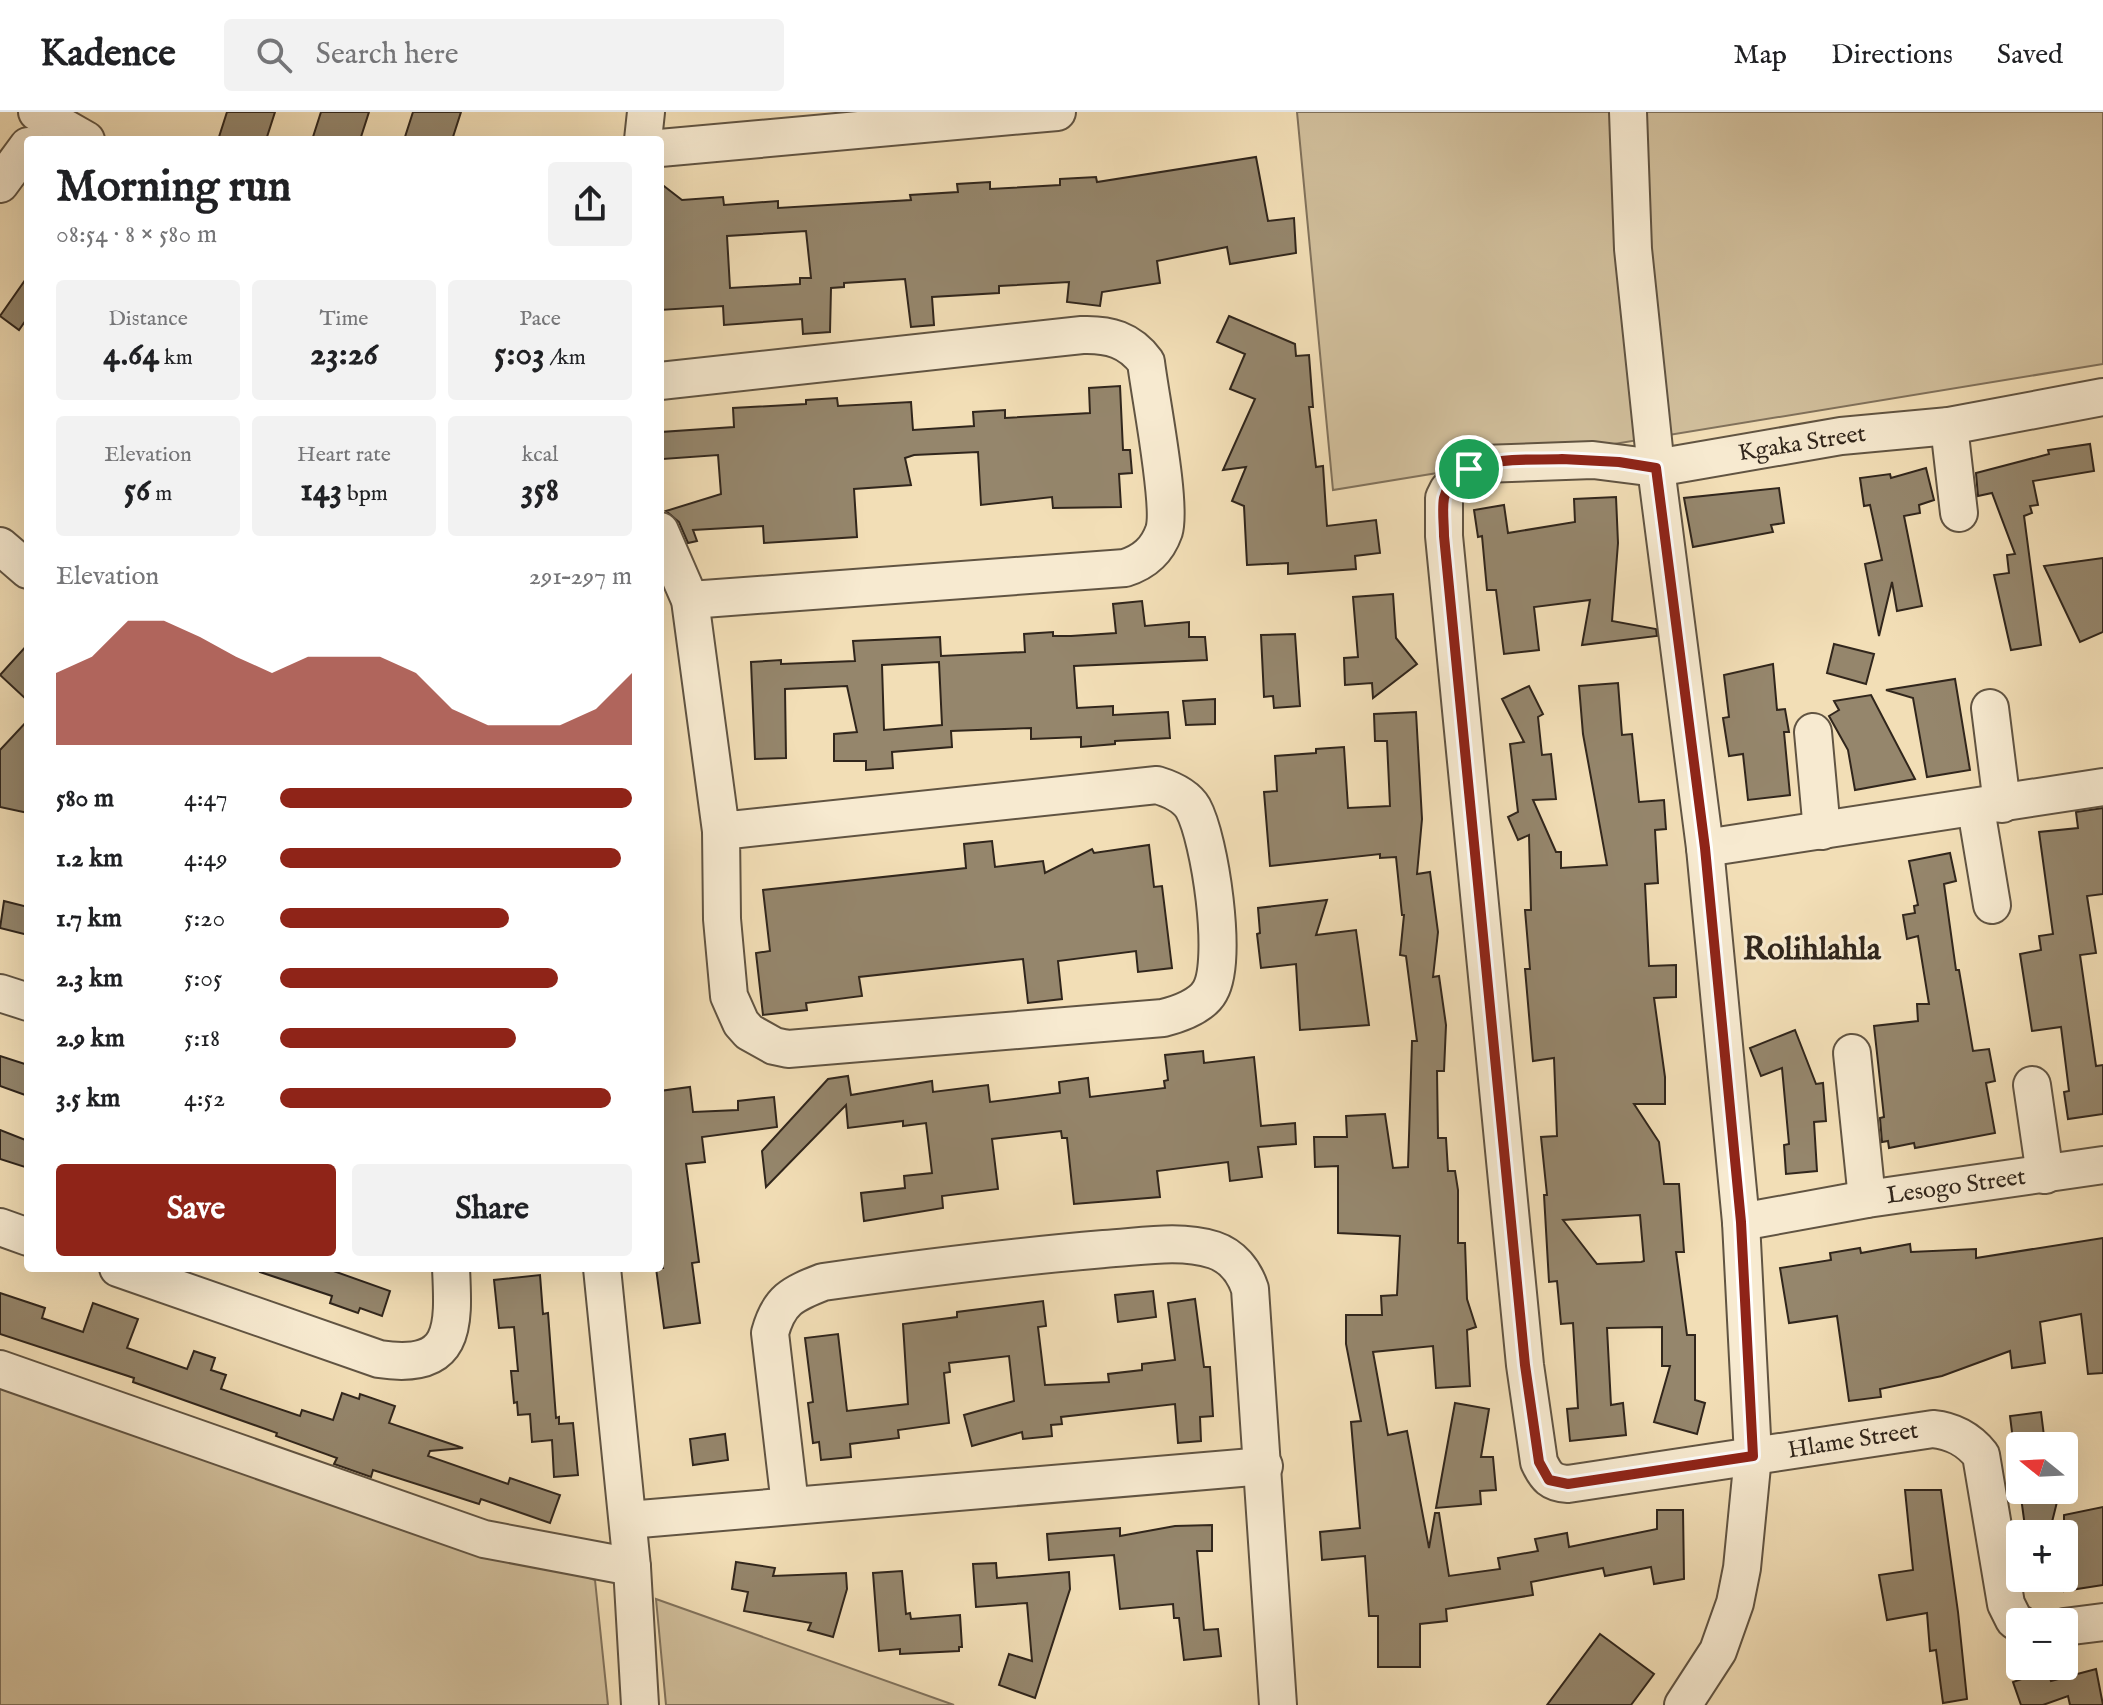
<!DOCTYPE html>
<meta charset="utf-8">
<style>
:root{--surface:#fff;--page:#f2f2f2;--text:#202124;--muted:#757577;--line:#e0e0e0;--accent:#8f2418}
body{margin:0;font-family:"IM FELL English",serif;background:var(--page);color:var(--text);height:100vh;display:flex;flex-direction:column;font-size:30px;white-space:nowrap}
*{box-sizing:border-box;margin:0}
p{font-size:26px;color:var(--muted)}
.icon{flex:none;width:44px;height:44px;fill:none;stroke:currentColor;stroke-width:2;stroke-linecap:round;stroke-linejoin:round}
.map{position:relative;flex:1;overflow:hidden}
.sheet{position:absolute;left:24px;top:24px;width:640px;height:1136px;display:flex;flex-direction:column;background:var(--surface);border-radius:8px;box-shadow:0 8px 32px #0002}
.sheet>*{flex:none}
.needle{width:52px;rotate:288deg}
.tools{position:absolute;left:2006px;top:1320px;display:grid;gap:16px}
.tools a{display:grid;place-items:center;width:72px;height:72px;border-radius:8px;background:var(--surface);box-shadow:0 8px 32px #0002;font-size:40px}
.pin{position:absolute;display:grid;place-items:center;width:68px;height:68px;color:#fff;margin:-34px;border:4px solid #fff;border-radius:50%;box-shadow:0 2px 8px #0007}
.round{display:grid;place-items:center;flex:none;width:84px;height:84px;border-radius:8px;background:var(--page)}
.summary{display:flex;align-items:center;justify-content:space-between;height:136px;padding:0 32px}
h1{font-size:44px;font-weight:800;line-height:60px}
.metrics{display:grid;grid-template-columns:repeat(3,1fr);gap:12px;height:136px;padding:8px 32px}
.metrics div{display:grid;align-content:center;border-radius:8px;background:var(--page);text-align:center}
.metrics b{font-size:34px;font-weight:800}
.metrics small{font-size:22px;font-weight:400}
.metrics p{font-size:22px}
.chart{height:224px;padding:16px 32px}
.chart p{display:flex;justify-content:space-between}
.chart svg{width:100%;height:144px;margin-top:8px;fill:var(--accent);opacity:.7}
.cta{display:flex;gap:16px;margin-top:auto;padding:16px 32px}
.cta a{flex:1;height:92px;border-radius:8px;background:var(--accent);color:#fff;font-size:32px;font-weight:800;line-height:92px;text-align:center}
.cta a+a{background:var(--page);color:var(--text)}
ul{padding:0 32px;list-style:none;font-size:26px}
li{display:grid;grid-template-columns:128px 96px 1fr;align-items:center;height:60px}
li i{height:20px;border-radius:10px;background:var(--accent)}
header{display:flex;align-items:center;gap:48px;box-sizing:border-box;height:112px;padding:0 40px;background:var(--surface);border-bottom:2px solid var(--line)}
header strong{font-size:38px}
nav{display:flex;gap:44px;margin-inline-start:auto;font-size:28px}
.search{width:560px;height:72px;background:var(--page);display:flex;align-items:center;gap:20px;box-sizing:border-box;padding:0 28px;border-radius:8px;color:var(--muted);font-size:30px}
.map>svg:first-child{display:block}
</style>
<header>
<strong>Kadence</strong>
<div class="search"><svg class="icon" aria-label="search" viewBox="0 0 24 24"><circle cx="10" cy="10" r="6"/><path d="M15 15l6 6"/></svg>Search here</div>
<nav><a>Map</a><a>Directions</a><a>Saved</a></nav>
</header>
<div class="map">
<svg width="2103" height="1593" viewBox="0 0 2103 1593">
<rect width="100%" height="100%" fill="#f2deb6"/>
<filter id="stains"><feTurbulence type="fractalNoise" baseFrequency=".0025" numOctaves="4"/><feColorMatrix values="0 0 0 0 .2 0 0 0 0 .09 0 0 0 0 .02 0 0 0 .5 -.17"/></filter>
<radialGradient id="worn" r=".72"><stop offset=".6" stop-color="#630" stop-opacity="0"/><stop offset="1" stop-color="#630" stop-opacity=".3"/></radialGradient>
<g fill="#d1bf9c" stroke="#81725c" stroke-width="2">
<polygon points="1297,0 2103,0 2103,252 1333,378"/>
<polygon points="0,1264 595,1468 608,1593 0,1593"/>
<polygon points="656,1487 954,1593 666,1593"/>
</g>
<g fill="#95866c" stroke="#31261c" stroke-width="2" fill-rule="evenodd">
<polygon points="227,0 275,0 266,28 218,28"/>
<polygon points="321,0 369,0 360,28 312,28"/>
<polygon points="413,0 461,0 452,28 404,28"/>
<path d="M1256,45L1268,109L1294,106L1296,141L1230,152L1227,135L1157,149L1160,171L1102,180L1100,194L1067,190L1069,170L999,174V181L932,185L934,213L911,215L905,167L844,171V175L831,176L830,220L803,222L802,207L724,213L723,194L660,198V71L682,88L723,85L724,93L778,89V96L911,88L910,83L958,80L957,72L990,70V77L1060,73V67L1096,65L1097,70ZM806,119L811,166H800V172L730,176L727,124Z"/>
<polygon points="28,164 28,205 19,218 0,204"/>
<polygon points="1229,204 1295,232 1296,244 1309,243 1313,295 1309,295 1316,355 1323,354 1327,414 1376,408 1380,441 1355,444 1356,457 1288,462 1288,451 1247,453 1244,394 1232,389 1246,355 1223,358 1255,287 1230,277 1245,242 1217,230"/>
<polygon points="1120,274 1123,338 1130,338 1132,361 1119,362 1121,395 1053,396 1052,385 981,393 978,340 914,343 905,346 911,373 854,377 857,425 764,431 763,414 693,418 697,429 688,431 679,410 666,399 721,382 718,343 663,347 661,320 734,315 733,296 806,292 806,288 837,286 838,294 911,290 913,318 974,314 973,300 1005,298 1005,306 1090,301 1089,276"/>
<polygon points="2090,332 2094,359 2033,369 2038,393 2030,394 2032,401 2024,404 2041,533 2011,538 1994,463 2009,461 2007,443 2015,442 1992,381 1978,384 1976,361 2049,342 2048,338"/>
<polygon points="1926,356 1934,388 1919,393 1920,401 1904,404 1922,494 1897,499 1892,470 1879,524 1865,452 1882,448 1870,393 1864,394 1860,366 1890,362 1891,366"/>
<polygon points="1779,376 1784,411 1771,413 1773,420 1693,435 1684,386"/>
<polygon points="1616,385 1618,431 1612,509 1656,517 1657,524 1582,533 1590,488 1534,495 1539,538 1504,542 1496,478 1487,478 1482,424 1478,425 1474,398 1504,393 1508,421 1575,410 1574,387"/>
<polygon points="2103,446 2103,520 2080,530 2044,454"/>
<polygon points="1393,482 1396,526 1417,552 1373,586 1372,571 1345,573 1344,546 1358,545 1353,485"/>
<path d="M1142,489L1145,514L1189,510V525H1205L1207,548L1074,554L1077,596L1113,594V603L1168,600L1170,626L1115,629V632L1081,635V625L1031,627V616L951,619L952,635L892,640L893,656L866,658V649H834V622L857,620L847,574L785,577L786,646L755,647L751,550L781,548V552L855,549L853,529L940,525L941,544L1025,540L1024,522L1053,520V524H1071L1116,521L1113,492ZM939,550L942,613L884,618L882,553Z"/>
<polygon points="1295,522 1300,594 1274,596 1273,584 1264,585 1261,523"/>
<polygon points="28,532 28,589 0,563"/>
<polygon points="1834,532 1874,542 1866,572 1827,561"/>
<polygon points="1773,552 1777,598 1785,597 1789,620 1784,620 1790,683 1748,688 1743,642 1729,644 1723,606 1729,605 1724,563"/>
<polygon points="1955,567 1970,658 1927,665 1913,586 1886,578"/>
<path d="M1618,571L1622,623L1632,622L1639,690L1664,688L1666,717L1655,718L1658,771L1645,772L1649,854L1676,853V885L1654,886L1665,965V992H1634L1659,1030L1664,1072H1679L1684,1140H1676L1687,1223H1695V1288L1705,1291L1697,1322L1654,1310L1670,1254H1662V1215L1607,1216L1611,1293L1623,1291L1626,1323L1570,1329L1567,1297L1578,1296L1573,1211L1561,1212L1557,1169L1549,1170L1544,1083H1547L1541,1025L1557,1024L1554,946L1533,949L1525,857H1530L1525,798H1531L1529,723L1518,728L1508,705L1518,700L1510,632L1524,630L1502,587L1529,574L1543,602L1538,605L1542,643L1551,642L1556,687L1533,688L1556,740H1561V756L1607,753L1583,622L1579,574ZM1640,1103L1644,1149L1641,1150L1597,1152L1563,1108Z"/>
<polygon points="1871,583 1915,667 1855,678 1848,638 1829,604 1839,598 1834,589"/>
<polygon points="1215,587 1215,612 1186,613 1183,589"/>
<polygon points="1416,600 1422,707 1417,762 1430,760 1438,820 1433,865 1439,864 1446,913 1444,959 1437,959 1438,1026 1446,1026 1448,1059 1455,1059 1458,1078 1458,1131 1465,1131 1467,1187 1476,1215 1467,1218 1470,1274 1436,1276 1433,1234 1373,1240 1388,1323 1407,1319 1429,1436 1435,1401 1439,1401 1449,1464 1500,1457 1498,1446 1538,1439 1535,1427 1567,1421 1569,1435 1657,1417 1657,1398 1683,1398 1684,1467 1654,1472 1651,1455 1605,1464 1603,1456 1531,1470 1533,1483 1446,1497 1447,1509 1420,1512 1420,1555 1378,1555 1378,1504 1369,1504 1365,1444 1322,1448 1320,1420 1360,1416 1351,1310 1361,1309 1346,1232 1346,1203 1382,1203 1381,1184 1397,1183 1400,1124 1338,1121 1338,1054 1315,1055 1314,1025 1347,1025 1346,1004 1385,1002 1393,1056 1408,1055 1412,929 1417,929 1406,844 1400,843 1404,803 1402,803 1396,745 1380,746 1380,742 1270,754 1264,680 1277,679 1275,644 1316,641 1316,637 1344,635 1348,696 1390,694 1387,629 1375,629 1374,602"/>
<polygon points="28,608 28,701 0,695 0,638"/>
<polygon points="2103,696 2103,782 2087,784 2096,841 2080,843 2096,954 2103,953 2103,1002 2068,1007 2064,980 2069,979 2061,915 2032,919 2020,842 2041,838 2039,824 2053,822 2039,720 2078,716 2076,700"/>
<polygon points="992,729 995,755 1043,749 1045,761 1092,737 1094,741 1149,733 1154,775 1162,774 1172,856 1138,860 1136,839 1058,849 1062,887 1028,891 1023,847 859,865 862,884 806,891 807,898 763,903 756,841 770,839 763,778 966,756 964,732"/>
<polygon points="1950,741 1956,769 1944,772 1956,858 1959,858 1973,939 1989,937 1995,969 1986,971 1995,1021 1915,1036 1914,1031 1889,1036 1888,1029 1882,1030 1880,1006 1884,1005 1874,914 1918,909 1917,892 1929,892 1918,824 1907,827 1903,803 1915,801 1914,794 1918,793 1909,749"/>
<polygon points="1327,788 1316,823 1356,818 1369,913 1300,918 1296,852 1261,856 1257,822 1260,821 1258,796"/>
<polygon points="4,789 28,795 28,823 0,816"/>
<polygon points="1795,918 1816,972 1823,971 1826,1009 1814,1010 1817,1059 1786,1062 1784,1033 1789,1032 1782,956 1761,964 1750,936"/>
<polygon points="1203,939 1204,951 1254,945 1261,1014 1295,1011 1296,1032 1258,1035 1262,1065 1230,1069 1228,1050 1157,1059 1160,1085 1074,1092 1067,1026 1062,1026 1061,1019 992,1027 998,1077 942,1084 943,1096 864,1109 861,1081 905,1076 904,1064 932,1061 926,1011 903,1014 903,1009 848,1016 846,993 766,1075 762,1039 828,967 848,964 851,983 932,969 933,980 988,973 990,990 1060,981 1059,970 1088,966 1090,985 1165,976 1164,969 1168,968 1165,943"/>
<polygon points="0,944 28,953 28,984 0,974"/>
<polygon points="690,975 693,1000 738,998 738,989 774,985 777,1015 702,1025 705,1050 686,1052 699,1150 692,1151 700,1211 664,1216 656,1156 663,1156 660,1132 660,979"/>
<polygon points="0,1018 28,1029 28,1056 0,1047"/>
<polygon points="2103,1126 2103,1261 2088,1262 2081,1202 2040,1210 2045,1251 2012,1256 2010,1239 1942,1264 1880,1277 1881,1285 1849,1289 1837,1204 1789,1211 1780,1156 1831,1148 1830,1141 1860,1136 1861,1141 1910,1132 1911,1140 1976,1137 1976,1146"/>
<polygon points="261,1156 325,1156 390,1179 382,1204 360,1196 358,1201 330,1191 332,1184 260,1160"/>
<polygon points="540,1163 543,1202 548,1201 556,1306 559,1305 559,1312 573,1311 578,1363 554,1365 552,1328 532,1330 530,1302 518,1303 517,1290 514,1291 511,1259 518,1259 514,1215 499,1216 494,1168"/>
<polygon points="1153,1179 1156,1205 1118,1210 1115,1183"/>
<polygon points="0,1181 45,1196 42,1206 83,1220 93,1191 138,1207 127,1236 187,1257 194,1239 215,1246 211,1258 226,1263 221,1277 300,1304 302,1298 333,1308 342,1281 359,1287 360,1282 395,1294 389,1311 463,1336 430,1339 428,1344 508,1372 510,1366 560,1383 550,1411 481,1387 479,1392 373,1358 371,1365 334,1352 337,1346 276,1324 277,1321 147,1275 133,1270 134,1266 0,1222"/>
<polygon points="1195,1187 1204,1255 1210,1255 1213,1304 1200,1305 1201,1329 1178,1331 1175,1292 1061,1305 1062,1312 1051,1313 1052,1324 1023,1327 1022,1320 972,1334 964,1303 1014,1289 1009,1244 949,1251 950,1260 944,1261 949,1311 898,1318 899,1326 850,1332 851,1345 821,1348 819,1330 813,1331 808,1291 813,1290 805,1226 838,1222 847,1299 908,1292 903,1212 957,1205 957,1200 1043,1189 1046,1214 1038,1215 1045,1273 1109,1270 1108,1262 1142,1258 1142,1252 1175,1248 1168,1191"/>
<polygon points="1455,1291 1489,1297 1481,1345 1493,1345 1496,1378 1480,1379 1481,1392 1436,1396"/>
<polygon points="2041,1300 2045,1332 2014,1336 2010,1304"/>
<polygon points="725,1322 728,1348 693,1353 690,1327"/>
<polygon points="1905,1378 1941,1378 1958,1500 1967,1587 1943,1591 1936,1538 1930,1539 1927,1501 1887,1508 1879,1463 1913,1458"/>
<polygon points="2020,1378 2060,1378 2049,1422 2026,1422"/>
<polygon points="2103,1395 2103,1473 2064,1479 2064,1403"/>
<polygon points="1212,1413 1212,1439 1197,1439 1204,1518 1218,1517 1221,1544 1184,1548 1179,1506 1174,1506 1173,1492 1120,1497 1114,1443 1049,1448 1047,1422 1120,1416 1120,1424 1175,1414"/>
<polygon points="736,1450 775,1456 773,1464 846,1461 847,1477 833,1525 808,1518 811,1511 744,1499 748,1480 732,1477"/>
<polygon points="996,1451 997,1466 1069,1460 1070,1477 1035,1586 999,1573 1009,1542 1032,1549 1027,1491 976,1495 973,1452"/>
<polygon points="902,1459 906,1502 910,1501 911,1507 960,1503 962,1535 959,1535 959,1539 900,1542 900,1537 879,1539 873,1461"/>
<polygon points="1600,1522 1654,1562 1631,1593 1547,1593"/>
<polygon points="2096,1557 2103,1593 2070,1593 2068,1584 2043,1593 2021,1593 2013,1570 2047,1558 2051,1569"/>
</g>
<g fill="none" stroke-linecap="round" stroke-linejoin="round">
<g stroke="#615442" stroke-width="40">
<g id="minor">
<polyline points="37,0 86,28"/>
<polyline points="1628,0 1633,137 1656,356 1705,736 1741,1110 1753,1344 1742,1456 1735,1491 1718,1539 1683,1593"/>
<polyline points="643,28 646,0"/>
<polyline points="660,36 1057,0"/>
<polyline points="0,72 28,34"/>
<path d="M660,269L1082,223C1109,222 1130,228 1146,250C1150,284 1172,393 1164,419C1157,439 1144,450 1125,456L690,488"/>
<polyline points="1949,314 1959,401"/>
<path d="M660,419L690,488L721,719L722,807L729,884L741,911L749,920L774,934L788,937L1163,906C1179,902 1202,894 1210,879C1228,848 1210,727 1193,696C1186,684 1170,677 1157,673L721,719"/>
<polyline points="0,434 28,458"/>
<polyline points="1990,596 2002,692"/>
<polyline points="1813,620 1822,719"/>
<polyline points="1976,697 1992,793"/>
<polyline points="1705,736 2103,675"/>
<polyline points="0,881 28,890"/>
<polyline points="1852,941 1867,1087"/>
<polyline points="2032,973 2045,1063"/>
<polyline points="1741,1110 1867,1087 2103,1053"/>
<polyline points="0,1115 28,1125"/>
<path d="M118,1156L379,1247C456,1259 454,1216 451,1156"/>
<polyline points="602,1156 632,1455 640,1593"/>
<polyline points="0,1257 484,1427 632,1455"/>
<path d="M790,1393L770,1221C779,1188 792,1182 823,1170C916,1157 1010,1145 1104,1137C1140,1135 1179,1127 1214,1138C1232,1144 1244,1159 1250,1177L1278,1593"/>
<polyline points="628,1408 1264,1354"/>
<path d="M2020,1512L2014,1508L2006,1492L1981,1343C1968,1327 1953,1319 1933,1317L1568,1372C1551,1371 1546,1365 1539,1350L1525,1253L1444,424V386L1448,378L1461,362L1482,352L1593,348L1656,356L1841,324L1949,314L2103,285"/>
<polyline points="2064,1515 2103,1510"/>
</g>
</g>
<use href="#minor" stroke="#f7ead0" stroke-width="36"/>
</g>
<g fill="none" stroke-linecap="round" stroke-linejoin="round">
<g stroke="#fff" stroke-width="16">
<path id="route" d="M1562,347L1619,350L1656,356L1705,736L1741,1110L1753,1344L1568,1372L1549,1368L1539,1350L1525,1253L1444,424C1444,412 1442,397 1444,386C1456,340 1527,349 1562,347Z"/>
</g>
<use href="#route" stroke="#8f2418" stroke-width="10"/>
</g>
<g text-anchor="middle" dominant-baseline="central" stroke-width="6" stroke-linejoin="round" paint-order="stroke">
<g font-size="24" fill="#31261c" stroke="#f7ead0">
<text transform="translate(1802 332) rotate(-9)">Kgaka Street</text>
<text transform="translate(1956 1075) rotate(-8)">Lesogo Street</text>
<text transform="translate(1853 1329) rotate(-9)">Hlame Street</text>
</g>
<g font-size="32" font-weight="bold" fill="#31261c" stroke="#f7ead0">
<text x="1812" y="838">Rolihlahla</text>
</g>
</g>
<rect width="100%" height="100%" filter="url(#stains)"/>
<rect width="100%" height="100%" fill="url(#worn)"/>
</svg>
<div class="tools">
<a><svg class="needle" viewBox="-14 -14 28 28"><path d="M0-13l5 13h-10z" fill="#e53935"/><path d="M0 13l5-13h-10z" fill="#757577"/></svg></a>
<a>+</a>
<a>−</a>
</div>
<div class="pin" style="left:1469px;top:357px;background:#1e9e55"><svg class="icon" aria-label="arrive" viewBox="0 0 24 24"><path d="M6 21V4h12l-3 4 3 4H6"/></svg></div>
<section class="sheet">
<div class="summary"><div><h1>Morning run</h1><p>08:54 · 8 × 580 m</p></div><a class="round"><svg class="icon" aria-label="share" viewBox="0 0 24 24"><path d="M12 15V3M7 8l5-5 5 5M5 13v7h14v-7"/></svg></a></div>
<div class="metrics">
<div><p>Distance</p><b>4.64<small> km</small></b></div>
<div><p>Time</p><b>23:26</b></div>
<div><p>Pace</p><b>5:03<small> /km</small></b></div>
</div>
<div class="metrics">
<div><p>Elevation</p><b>56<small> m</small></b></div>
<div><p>Heart rate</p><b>143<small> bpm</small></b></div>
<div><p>kcal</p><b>358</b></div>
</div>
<div class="chart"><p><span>Elevation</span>291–297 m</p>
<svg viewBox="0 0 160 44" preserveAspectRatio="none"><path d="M0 44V22L10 17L20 6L30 6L40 11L50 17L60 22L70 17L80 17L90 17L100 22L110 33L120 38L130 38L140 38L150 33L160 22V44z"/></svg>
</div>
<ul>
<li><b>580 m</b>4:47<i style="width:100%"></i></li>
<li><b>1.2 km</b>4:49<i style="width:97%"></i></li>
<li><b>1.7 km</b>5:20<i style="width:65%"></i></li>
<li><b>2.3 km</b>5:05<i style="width:79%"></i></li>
<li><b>2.9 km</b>5:18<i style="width:67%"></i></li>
<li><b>3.5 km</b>4:52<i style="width:94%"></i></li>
</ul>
<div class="cta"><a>Save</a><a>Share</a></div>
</section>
</div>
